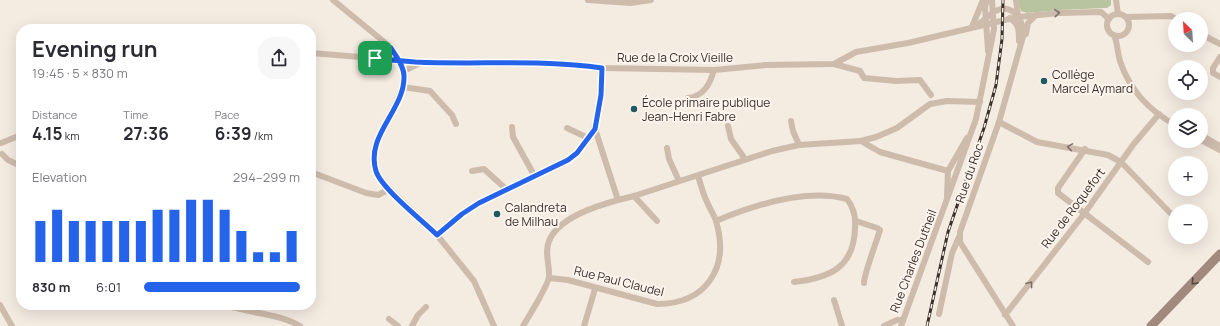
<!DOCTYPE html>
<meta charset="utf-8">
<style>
:root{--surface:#fff;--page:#f7f7f7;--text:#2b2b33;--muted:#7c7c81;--accent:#2563eb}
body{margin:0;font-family:Manrope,sans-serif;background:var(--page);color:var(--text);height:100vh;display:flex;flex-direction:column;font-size:15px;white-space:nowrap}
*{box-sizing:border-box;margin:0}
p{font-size:13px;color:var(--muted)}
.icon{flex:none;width:22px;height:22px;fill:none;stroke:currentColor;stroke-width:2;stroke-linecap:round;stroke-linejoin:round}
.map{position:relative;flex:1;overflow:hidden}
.side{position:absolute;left:16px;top:24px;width:300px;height:286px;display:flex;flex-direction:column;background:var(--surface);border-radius:16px;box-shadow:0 4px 16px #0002}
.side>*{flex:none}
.needle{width:26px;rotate:335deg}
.controls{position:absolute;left:1168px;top:12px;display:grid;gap:8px}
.controls a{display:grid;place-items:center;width:40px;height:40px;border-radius:50%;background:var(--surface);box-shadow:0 4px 16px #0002;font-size:20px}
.pin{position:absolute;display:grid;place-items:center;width:34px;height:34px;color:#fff;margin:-17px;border-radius:8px;box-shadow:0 2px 6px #0006}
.round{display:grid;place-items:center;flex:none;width:42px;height:42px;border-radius:16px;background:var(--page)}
.headline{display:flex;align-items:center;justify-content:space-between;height:68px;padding:0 16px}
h1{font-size:22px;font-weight:700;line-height:30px}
.stats{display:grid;grid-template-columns:repeat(3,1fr);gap:6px;height:68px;padding:4px 16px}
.stats div{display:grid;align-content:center}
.stats b{font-size:17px;font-weight:700}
.stats small{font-size:11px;font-weight:400}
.stats p{font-size:11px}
.chart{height:112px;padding:8px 16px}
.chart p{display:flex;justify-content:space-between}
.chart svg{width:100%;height:72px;margin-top:4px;stroke:var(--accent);stroke-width:6}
ul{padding:0 16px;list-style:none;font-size:13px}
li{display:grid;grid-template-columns:64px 48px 1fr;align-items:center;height:30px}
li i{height:10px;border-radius:5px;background:var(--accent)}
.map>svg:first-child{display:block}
</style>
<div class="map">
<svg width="1220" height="326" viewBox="0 0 1220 326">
<rect width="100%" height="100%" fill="#f4ebe1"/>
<polygon fill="#b8c4a0" points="1018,0 1111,0 1111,5 1107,8 1059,10 1027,13 1021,11"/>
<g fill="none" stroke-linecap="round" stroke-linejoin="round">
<g stroke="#cdbbac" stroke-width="6">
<polyline points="333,0 383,41 394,54 404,71 403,87 376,146 374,160 376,171 386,186 437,235 474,281 494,326"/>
<polyline points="588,0 630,3 651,0"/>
<polyline points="987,0 985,7 988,51"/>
<polyline points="1016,0 1018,15"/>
<polyline points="1116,0 1118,14"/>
<circle cx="1118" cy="25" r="11"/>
<polyline points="1126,17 1171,16 1176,19"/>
<path d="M1010,18C1019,25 1019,30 1019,41"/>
<path d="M980,23C985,20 990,14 995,11C1012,3 1022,18 1024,33L999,122L960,232V242L1013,326"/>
<polyline points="972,27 983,0"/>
<polyline points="1026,34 1028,23 1036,15"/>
<polyline points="1201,34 1220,44"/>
<path d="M1114,35C1118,44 1117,52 1120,61C1130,91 1149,110 1175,125"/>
<polyline points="311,53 421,62 576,64 602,68 714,70 766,65 834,64 856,52 908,43 1018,17 1059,13 1101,12 1109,19"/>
<polyline points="1220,57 1213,68 1213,73 1220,77"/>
<polyline points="375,58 391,48"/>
<polyline points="834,64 860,71 864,78 896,81 920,80 931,95"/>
<polyline points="404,71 420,63"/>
<polyline points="403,87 430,91 452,115 456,124"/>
<path d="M688,98C704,96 710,84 714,70"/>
<polyline points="791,121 793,131 799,145"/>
<polyline points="999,122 1037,142 1108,155 1121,162 1175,218"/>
<polyline points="728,126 731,139 745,159"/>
<polyline points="512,127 513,137 534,175"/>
<polyline points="567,128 588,138"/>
<polyline points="595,129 618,200"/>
<polyline points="1201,135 1220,146"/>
<polyline points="1201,140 1220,150"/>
<polyline points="861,141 880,152 948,171"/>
<polyline points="1,143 21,135"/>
<polyline points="667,148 669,159 679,181"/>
<polyline points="1085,149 1058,188 1058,193 1148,262"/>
<polyline points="2,154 8,160 21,166"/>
<polyline points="472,171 484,169 506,189"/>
<polyline points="311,172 366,193 378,195 390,189"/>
<polyline points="634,196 657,221"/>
<polyline points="947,196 948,171 967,138"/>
<path d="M716,221C754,205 806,188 847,199C854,208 856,217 855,228C854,268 829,278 794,282"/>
<path d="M856,221L877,228L880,230C876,243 864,274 864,283"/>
<path d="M437,235L462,214L479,203L568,160C601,135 601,105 602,68"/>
<path d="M549,278L568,280L657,304C706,304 730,268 716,221C714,215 710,209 707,202C703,194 701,185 698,176"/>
<polyline points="834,300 842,326"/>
<polyline points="0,305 12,326"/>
<path d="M226,305C250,314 278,313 300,326"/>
<polyline points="939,314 952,253 959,237"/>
<polyline points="1005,315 1084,214 1133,145 1159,114"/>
<polyline points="389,319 398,326"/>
<polyline points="412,326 418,315 426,307"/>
<path d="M523,326C528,318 548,285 549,277C550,265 544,253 549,241C560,214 609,202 634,196L772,151L799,145L861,141L876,137L897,128L930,104L947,101L980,102"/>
<polyline points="584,326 595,289"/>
<polyline points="884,326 897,320 903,320"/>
<polyline points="901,326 976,119 994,29 992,0"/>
</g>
<polyline stroke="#a18a7d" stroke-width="9" points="1151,326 1220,254"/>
<g stroke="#3b302b" stroke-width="3">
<polyline id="rail" points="927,326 948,232 984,128 996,85 1002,39 1003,0"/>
</g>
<use href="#rail" stroke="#fbf5ee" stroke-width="1.5" stroke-dasharray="4.5" stroke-linecap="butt"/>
</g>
<defs><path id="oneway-chevron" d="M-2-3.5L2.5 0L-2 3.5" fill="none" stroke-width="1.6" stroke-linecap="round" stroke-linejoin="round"/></defs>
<g stroke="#7d6f65">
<use href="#oneway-chevron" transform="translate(1057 13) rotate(-5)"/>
<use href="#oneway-chevron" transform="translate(1070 147) rotate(-171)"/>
<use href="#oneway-chevron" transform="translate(1030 284) rotate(-53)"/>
</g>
<use stroke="#544640" href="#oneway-chevron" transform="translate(1194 282) rotate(133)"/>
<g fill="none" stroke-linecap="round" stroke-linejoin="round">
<g stroke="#fff" stroke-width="8">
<path id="route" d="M375,58C388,60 402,61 415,62C478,65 540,59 602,68L601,95L595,129L577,153L568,160L479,203L462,214L437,235C423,221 381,188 376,171C365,135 405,110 404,76C404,66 396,56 391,48L375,58"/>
</g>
<use href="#route" stroke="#2563eb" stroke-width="5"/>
</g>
<g fill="#1f5a5e" stroke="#fbf5ee" stroke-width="1.5">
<circle cx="1044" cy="81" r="4"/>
<circle cx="634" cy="109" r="4"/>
<circle cx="497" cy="214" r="4"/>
</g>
<g text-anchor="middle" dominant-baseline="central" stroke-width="4" stroke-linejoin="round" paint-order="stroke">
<g font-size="12" fill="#3b302b" stroke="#fbf5ee">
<text x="675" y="57">Rue de la Croix Vieille</text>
<text transform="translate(969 173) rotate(-71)">Rue du Roc</text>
<text transform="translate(1073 208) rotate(-53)">Rue de Roquefort</text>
<text transform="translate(913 261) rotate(-69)">Rue Charles Dutheil</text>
<text transform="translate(619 281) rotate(14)">Rue Paul Claudel</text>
</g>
<g font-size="12" fill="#3b302b" stroke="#fbf5ee" text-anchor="start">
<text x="1052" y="74">Collège<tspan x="1052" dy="14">Marcel Aymard</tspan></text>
<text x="642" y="102">École primaire publique<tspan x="642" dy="14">Jean-Henri Fabre</tspan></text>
<text x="505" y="207">Calandreta<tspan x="505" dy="14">de Milhau</tspan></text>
</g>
</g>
</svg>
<div class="controls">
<a><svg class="needle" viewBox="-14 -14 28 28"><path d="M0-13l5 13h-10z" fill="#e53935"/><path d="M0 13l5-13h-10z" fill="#7c7c81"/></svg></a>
<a><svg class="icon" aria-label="locate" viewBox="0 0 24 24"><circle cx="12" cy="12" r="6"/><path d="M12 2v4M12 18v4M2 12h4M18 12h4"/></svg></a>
<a><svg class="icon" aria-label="layers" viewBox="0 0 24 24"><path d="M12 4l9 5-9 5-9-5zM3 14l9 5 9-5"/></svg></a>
<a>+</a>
<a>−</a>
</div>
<div class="pin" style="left:375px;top:58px;background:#1e9e55"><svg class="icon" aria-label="arrive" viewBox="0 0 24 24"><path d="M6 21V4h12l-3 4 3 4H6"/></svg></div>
<section class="side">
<div class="headline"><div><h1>Evening run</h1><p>19:45 · 5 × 830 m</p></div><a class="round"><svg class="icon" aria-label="share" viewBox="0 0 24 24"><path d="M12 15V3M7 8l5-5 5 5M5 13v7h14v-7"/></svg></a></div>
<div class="stats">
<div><p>Distance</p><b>4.15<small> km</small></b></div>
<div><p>Time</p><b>27:36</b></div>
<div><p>Pace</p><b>6:39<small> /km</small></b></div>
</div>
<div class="chart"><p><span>Elevation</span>294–299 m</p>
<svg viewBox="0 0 160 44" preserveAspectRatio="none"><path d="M5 44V19M15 44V12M25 44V19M35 44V19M45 44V19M55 44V19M65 44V19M75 44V12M85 44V12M95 44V6M105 44V6M115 44V12M125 44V25M135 44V38M145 44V38M155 44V25"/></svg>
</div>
<ul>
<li><b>830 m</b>6:01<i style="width:100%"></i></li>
</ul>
</section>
</div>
